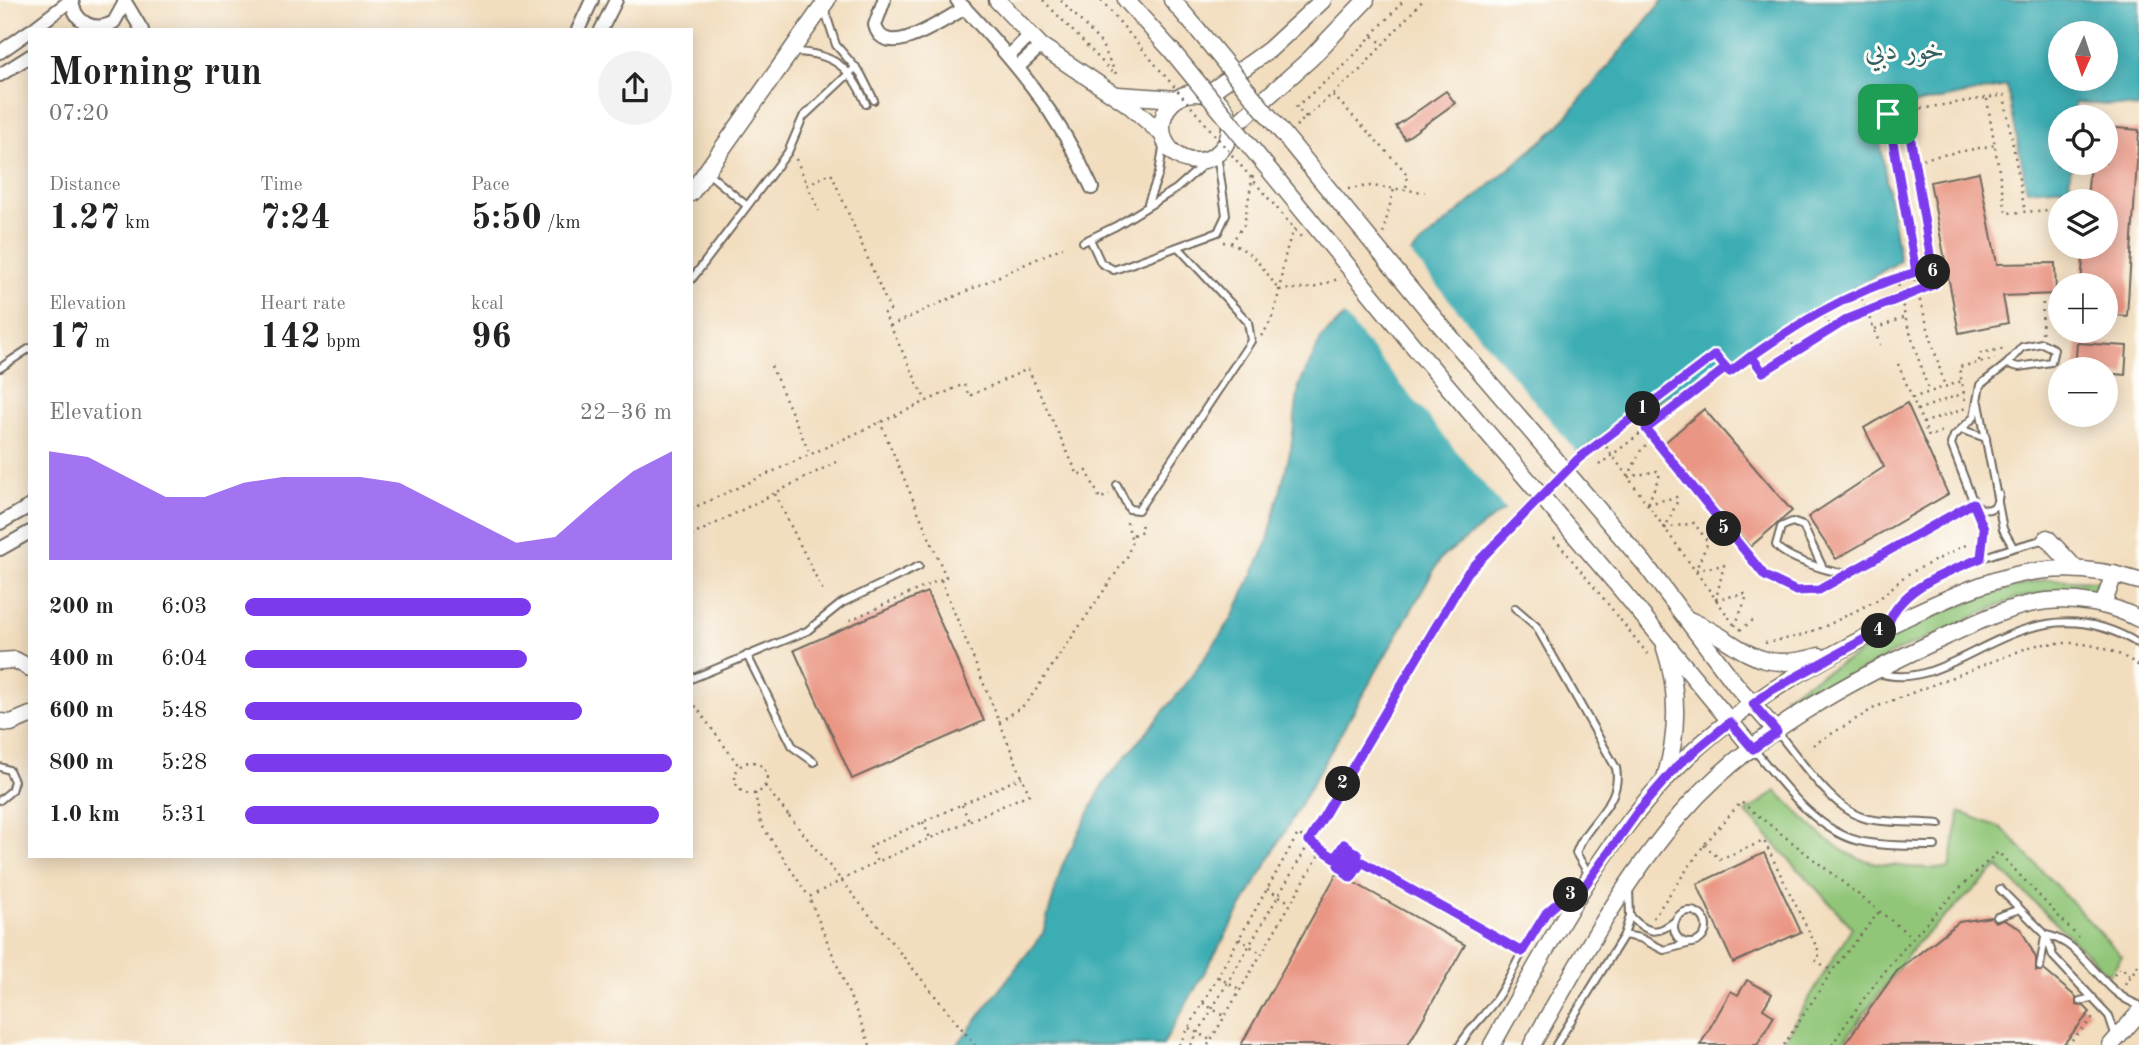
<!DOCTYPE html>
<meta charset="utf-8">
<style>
:root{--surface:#fff;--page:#f2f2f2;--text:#222;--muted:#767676;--accent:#7c3aed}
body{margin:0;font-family:"Old Standard TT",Amiri,serif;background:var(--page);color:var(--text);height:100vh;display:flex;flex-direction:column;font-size:26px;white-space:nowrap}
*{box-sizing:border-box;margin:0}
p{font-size:23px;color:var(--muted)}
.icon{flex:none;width:38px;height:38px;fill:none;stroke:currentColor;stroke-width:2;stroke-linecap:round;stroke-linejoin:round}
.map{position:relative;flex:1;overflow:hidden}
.details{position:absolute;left:28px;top:28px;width:665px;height:830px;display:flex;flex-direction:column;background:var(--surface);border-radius:0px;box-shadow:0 4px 18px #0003}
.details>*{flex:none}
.needle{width:46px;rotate:183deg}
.tools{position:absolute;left:2048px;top:21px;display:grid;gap:14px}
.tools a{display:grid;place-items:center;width:70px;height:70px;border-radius:50%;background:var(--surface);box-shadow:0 4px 18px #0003;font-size:35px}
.pin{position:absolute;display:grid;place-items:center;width:60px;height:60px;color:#fff;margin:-30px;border-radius:14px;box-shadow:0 4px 10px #0006}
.km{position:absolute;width:35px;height:35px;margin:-18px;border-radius:50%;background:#222;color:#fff;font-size:19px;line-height:35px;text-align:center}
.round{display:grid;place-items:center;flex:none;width:74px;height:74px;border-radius:37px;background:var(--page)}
.summary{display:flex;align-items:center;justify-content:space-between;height:119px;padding:0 21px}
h1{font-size:38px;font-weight:800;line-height:52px}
.figures{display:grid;grid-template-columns:repeat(3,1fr);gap:10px;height:119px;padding:7px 21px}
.figures div{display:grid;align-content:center}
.figures b{font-size:35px;font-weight:800}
.figures small{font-size:19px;font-weight:400}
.figures p{font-size:19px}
.chart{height:196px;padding:14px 21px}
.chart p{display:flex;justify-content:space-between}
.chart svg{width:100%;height:126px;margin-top:7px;fill:var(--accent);opacity:.7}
ul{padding:0 21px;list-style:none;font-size:23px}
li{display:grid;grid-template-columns:112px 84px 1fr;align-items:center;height:52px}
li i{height:18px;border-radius:9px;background:var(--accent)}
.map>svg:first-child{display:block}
</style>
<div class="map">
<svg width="2139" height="1045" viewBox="0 0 2139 1045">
<rect width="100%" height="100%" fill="#fdfcf7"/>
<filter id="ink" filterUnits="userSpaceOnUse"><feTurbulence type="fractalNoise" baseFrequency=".0143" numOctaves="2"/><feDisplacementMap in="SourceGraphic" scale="14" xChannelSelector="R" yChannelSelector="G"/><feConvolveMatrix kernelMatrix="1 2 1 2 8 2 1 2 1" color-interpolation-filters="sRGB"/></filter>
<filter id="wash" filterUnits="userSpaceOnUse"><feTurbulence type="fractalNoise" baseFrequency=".00686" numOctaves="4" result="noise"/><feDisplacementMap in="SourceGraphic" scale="28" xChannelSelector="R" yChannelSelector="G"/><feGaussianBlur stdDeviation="1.57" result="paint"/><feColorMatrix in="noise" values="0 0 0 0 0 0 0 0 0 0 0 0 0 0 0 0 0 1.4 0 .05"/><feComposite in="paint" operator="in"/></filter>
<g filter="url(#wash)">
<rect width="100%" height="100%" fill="#f2ddbe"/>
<g fill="#91c678" stroke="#5e7852" stroke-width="2">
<path d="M2047,579L2097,581V592H2049L2014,599L1893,653L1793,709L1784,696C1862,650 1958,597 2047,579Z"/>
<path d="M1776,791C1800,814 1822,840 1851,855C1878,868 1919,867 1949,869L1960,812L2002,828L2122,956L2109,975L1998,867L1917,943L1841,1045H1781L1852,927L1746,813Z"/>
</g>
<path fill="#3cadb4" stroke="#346c70" stroke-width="2" fill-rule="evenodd" d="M1663,0H2139V108L2075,102L2074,117H2060V163H2071L2069,187L2027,190L2007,86L1885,110L1887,123L1876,118L1900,261L1606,432L1441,558L1163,1045H957L1043,933L1062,866L1104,783L1183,688L1231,620L1267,544L1291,448L1299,386L1322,337L1421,244L1557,128ZM2060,33H2105V79H2060Z"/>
<polygon fill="#f2ddbe" points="1408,251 1580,456 1507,512 1342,313"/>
<g id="blocks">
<g fill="#ea9684">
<polygon points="1446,91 1455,103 1405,139 1396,126"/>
<polygon points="2105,127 2139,130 2127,316 2105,314 2105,285 2081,285 2084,247 2105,247 2105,201 2087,201 2090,163 2105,163"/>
<polygon points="1979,172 1997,264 2055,263 2056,294 2003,296 2008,323 1959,333 1930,182"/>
<polygon points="2077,343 2127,346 2125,375 2105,373 2105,369 2075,369"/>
<polygon points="1907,403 1948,494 1836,559 1808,517 1884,467 1864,428"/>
<polygon points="1704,409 1792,511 1750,547 1663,444"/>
<polygon points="927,592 984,721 852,779 794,650"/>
<polygon points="1764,853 1801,932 1733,963 1697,884"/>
<polygon points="1337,873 1465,945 1408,1045 1241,1045"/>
<polygon points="1991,917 1995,922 2004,920 2021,929 2036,958 2036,971 2044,970 2076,997 2076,1005 2084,1006 2090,1012 2063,1045 1844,1045 1897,971 1959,922"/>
<polygon points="1747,980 1772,994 1763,1009 1774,1016 1757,1045 1700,1045 1731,991 1738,995"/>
</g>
</g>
</g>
<g filter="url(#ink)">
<use href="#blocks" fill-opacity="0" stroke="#71695e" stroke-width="2"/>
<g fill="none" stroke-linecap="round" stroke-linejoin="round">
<g stroke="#71695e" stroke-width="10">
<g id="service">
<polyline points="824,8 836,45 861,74 874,100"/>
<path d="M794,52C833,53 851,67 866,104"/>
<polyline points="708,173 746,205"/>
<polyline points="1148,203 1159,173 1164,141"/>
<polyline points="1090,239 1101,263 1114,270 1218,232 1226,215 1217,154"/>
<polyline points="1083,242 1116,226 1176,189 1211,158"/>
<polyline points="692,279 788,152 803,117 856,67"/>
<polygon points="2042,343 2054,349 2051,362 2019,367 2007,364 2022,347"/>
<polyline points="0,368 30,348"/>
<polyline points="1979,403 2003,529 2013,547"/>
<polyline points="1963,430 1986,438"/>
<polyline points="1117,485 1129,509 1138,510 1251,341 1248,322 1178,247"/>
<polyline points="1981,558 1984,529 1951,444 1954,436 1974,417 1980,385 2007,364"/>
<path d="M1822,566L1803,526L1792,522L1781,527L1776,545C1784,558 1836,575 1851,573L1974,503C1985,514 1997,511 1999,494"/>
<path d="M1515,608L1536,626L1616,768C1623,804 1586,822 1576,853L1589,875"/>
<path d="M1889,621C1907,576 2002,550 2046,539"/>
<polyline points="747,655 793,747 814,762"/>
<path d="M1876,672C1955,701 2022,573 2139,644"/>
<polyline points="691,679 807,631 842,603 919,566"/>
<path d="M1778,733C1800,759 1834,812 1868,819C1890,823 1916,822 1939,824"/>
<path d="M1755,751C1783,784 1815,830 1859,841C1883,847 1911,845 1935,846"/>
<polyline points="0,767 9,770 14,781 11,791 0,800"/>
<polyline points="1367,864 1522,952"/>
<polyline points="2000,889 2046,935 2053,956 2109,1016 2116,1037"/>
<circle cx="1690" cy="927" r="16"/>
<path d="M1630,916C1647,933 1656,936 1675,921"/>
<polyline points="1997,917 2020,909"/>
<polyline points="1624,935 1640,938 1664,950 1691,943"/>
<path d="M2046,935C2086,943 2100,993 2139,1005"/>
<polyline points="2040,967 2045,937"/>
<polyline points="2080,1001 2093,998"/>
<path d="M1460,1045C1470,1028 1485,1015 1496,999C1522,961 1532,913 1576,893"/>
<polyline points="1556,1045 1624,935 1630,916 1629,889"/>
</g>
</g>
<g stroke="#71695e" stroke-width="16">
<g id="minor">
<path d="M72,0C74,23 95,33 114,22L125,2"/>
<polyline points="124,0 142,30"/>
<path d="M884,0L875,25C884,63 945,19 965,8"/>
<path d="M957,0C1014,60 1058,112 1092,188"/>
<polyline points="32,30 71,0"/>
<polyline points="578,30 592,0"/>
<polyline points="601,30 616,0"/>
<polyline points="0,52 30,31"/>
<polyline points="1010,55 1030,35"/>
<polyline points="1019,66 1041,46"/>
<polyline points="0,75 30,56"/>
<polyline points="0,523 30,506"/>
<polyline points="0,549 30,532"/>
</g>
</g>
<g stroke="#71695e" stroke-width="19">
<g id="tertiary">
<polyline points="997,0 1041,46 1128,104 1162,134"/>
<polyline points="1126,0 1172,51"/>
<polyline points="1172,0 1198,30"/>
<circle cx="1196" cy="127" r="34"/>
<polyline points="1118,95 1177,99"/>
<polyline points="1206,95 1269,50 1323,0"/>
<polyline points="1230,130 1310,59 1366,0"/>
<polyline points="691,193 827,0"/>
<polyline points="2047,538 2075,568"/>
<polyline points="1644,563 1736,685 1777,732"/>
<polyline points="1614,581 1753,749"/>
<polyline points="2103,605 2114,574"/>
<path d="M1689,620C1743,642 1752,676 1819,656"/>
<polyline points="0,661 15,660 30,668"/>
<polyline points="0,722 11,723 30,715"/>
<path d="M1665,778C1678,736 1679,690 1665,648"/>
<path d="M1492,1045C1547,947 1600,844 1680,764C1745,699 1829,654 1911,615C1991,578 2051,553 2139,581"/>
<path d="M1532,1045C1577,965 1621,884 1681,814C1750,734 1852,679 1947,636C1979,621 2012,605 2047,601C2078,598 2111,604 2139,619"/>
<polyline points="2111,1045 2139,1013"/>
</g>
</g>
<g stroke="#71695e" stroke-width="2.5" stroke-dasharray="2 5" stroke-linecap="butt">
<polyline points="1043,0 1113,73"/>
<polyline points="1061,0 1101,43 1118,78"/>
<polyline points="1101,0 1155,64"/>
<polyline points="1373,36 1384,45"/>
<polyline points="1333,95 1403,169 1407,175 1406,189"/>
<polyline points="1987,99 2006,213 2052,210"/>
<polyline points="1306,117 1296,107 1347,63 1404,0"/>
<polyline points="1296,126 1360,70 1423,0"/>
<polyline points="796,159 819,211"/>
<polyline points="1916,160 1995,145"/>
<polyline points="807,185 831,173 890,310 884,313 926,401"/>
<polyline points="1348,189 1370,186 1425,192"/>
<polyline points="1383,233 1394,189"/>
<path d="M1223,242C1248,245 1266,270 1278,290L1313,288L1338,279"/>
<polyline points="1231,243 1244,225 1253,174"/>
<polyline points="1912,273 1945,387"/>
<polyline points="1897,278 1905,317 1929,392"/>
<polyline points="1859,292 1880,345"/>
<polyline points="1821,310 1831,328"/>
<polyline points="890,326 1063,247"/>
<polyline points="1875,329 1905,317"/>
<polyline points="1784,332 1796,349"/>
<polyline points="2042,333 2043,299"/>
<path d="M1261,336C1286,306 1276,261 1296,227"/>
<polyline points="1751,357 1763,372 1848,319 1935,284 1906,111"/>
<polyline points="1979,361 1981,353 2007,348"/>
<polyline points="1898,364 1929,437 1945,430"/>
<polyline points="771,366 810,454"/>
<polyline points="1912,398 1962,381"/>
<polyline points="1965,400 1959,367 1995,359"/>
<polyline points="1917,410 1964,393"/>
<path d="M1635,415L1765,576C1787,592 1809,596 1832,582"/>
<polyline points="1923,423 1966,408"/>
<polyline points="1602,441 1735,626"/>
<path d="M1577,460L1715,355L1730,372C1789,329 1846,295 1916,272L1888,114L2004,95L2025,212"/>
<polyline points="1599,465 1726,368"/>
<polyline points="1628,477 1657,471 1660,474 1648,504"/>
<polyline points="1628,477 1642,448 1653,440"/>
<polyline points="775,494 823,591"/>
<polyline points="1648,504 1676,497 1678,500 1665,528 1694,523 1708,542 1696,569"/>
<polyline points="691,509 964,384 969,396 1028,369 1078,475 1087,471 1100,499 1109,494"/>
<polyline points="1133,535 1142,531 1141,520"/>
<polyline points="691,536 836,462"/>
<polyline points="1696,570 1724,565 1716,599 1745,594 1747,596 1735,626"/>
<polyline points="941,580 1029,794 877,862 870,846 1022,777"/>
<polyline points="1603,598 1650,657"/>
<polyline points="850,620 946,577 880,422"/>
<polyline points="1740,630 1756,618"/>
<polyline points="1765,643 1800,636 1828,625 1879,599 1906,575 1970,543"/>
<polyline points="691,700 739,766"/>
<polyline points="999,722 1022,707 1033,694 1127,557 1132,541 1126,519"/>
<path d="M1813,745L1876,707L2032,646C2070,639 2107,643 2139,666"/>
<circle cx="751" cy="778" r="16"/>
<polyline points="765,786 789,816"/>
<polyline points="755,793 761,824 809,897"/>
<polyline points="962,805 969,821"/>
<polyline points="923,822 930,838"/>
<polyline points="1704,845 1720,859 1764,841 1820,954 1815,960 1832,971"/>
<polyline points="1267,889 1291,903"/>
<polyline points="1653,918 1704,845 1741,802 1912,937"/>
<polyline points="1239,939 1262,954"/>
<polyline points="2114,975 2121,967 2130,976"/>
<polyline points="1218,977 1239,990"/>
<polyline points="2125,984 2139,964"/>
<polyline points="1203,1003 1224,1016"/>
<polyline points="1189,1028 1210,1040"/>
<polyline points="870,1045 809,897 877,862"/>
<polyline points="1179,1045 1298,834 1335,858 1344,844 1349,847 1338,865 1342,869 1353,851 1358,855 1346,874 1351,878 1357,868"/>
<polyline points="1191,1045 1468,572 1531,508"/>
<polyline points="1208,1045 1322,850"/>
<polyline points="1784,1045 1832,971 1879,912"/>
<path d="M1832,1045C1878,973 1934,910 1998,852L2078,937"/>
<polyline points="2067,1045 2095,1016"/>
</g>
<use href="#service" stroke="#fff" stroke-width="6"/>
<use href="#minor" stroke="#fff" stroke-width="12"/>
<use href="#tertiary" stroke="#fff" stroke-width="16"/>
<g stroke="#71695e" stroke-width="19" stroke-linecap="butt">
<g id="tertiary-bridge">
<polyline points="1198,30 1436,320 1644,563"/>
<polyline points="1172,51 1410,342 1614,581"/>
</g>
</g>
<g stroke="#71695e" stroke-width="2.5" stroke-dasharray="2 5" stroke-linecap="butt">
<polyline points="1155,64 1302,238"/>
<polyline points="1554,538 1603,598"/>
<polyline points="789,816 975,1045"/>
</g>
<use href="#tertiary-bridge" stroke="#fff" stroke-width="16"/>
</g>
</g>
<g fill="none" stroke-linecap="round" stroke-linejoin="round" filter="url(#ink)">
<g stroke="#fff" stroke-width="14">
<path id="route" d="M1888,114L1916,272C1846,292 1788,329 1730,372L1715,355L1578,459L1468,572L1309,841L1335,858L1344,844L1349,847L1338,865L1342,869L1353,851L1358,855L1346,874L1351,878L1362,862L1522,952L1546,913L1562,899L1581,891L1638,811L1678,765L1730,722L1753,749L1777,732L1753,704L1772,690L1888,626C1898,588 1948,572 1981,558L1984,529L1973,503L1819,590L1796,591L1765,576L1646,429L1726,368L1730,372L1751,356L1763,372L1848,319L1935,284L1906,111L1888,114"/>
</g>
<use href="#route" stroke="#7c3aed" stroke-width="9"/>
</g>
<g text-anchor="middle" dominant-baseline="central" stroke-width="6" stroke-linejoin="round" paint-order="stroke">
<g font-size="28" font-style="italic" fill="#325f62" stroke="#fdfcf7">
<text x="1905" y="52">خور دبي</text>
</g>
</g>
</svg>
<div class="tools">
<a><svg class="needle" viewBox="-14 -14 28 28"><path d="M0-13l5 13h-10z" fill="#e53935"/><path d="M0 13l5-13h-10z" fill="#767676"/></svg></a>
<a><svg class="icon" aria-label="locate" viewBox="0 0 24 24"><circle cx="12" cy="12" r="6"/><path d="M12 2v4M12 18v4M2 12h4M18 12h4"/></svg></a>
<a><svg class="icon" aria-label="layers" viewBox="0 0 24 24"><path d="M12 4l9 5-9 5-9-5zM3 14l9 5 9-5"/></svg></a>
<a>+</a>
<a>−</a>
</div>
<div class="pin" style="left:1888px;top:114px;background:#1e9e55"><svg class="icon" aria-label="arrive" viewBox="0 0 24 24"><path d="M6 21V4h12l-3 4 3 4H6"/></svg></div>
<b class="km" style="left:1643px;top:409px">1</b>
<b class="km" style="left:1343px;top:784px">2</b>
<b class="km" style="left:1571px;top:895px">3</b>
<b class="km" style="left:1879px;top:631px">4</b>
<b class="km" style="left:1724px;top:529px">5</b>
<b class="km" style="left:1933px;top:272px">6</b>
<section class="details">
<div class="summary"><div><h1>Morning run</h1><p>07:20</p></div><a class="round"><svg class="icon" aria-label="share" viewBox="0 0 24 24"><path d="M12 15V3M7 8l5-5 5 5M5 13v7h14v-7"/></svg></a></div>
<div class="figures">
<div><p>Distance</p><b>1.27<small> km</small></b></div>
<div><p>Time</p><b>7:24</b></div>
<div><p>Pace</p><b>5:50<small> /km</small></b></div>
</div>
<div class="figures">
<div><p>Elevation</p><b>17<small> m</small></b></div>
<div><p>Heart rate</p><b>142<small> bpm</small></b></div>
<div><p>kcal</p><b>96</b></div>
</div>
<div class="chart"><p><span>Elevation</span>22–36 m</p>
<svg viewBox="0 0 160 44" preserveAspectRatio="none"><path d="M0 44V6L10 8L20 15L30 22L40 22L50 17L60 15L70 15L80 15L90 17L100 24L110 31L120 38L130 36L140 24L150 13L160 6V44z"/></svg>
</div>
<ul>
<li><b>200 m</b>6:03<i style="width:67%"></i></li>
<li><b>400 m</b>6:04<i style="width:66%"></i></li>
<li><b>600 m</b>5:48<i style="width:79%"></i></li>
<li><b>800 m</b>5:28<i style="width:100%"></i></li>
<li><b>1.0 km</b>5:31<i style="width:97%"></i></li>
</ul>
</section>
</div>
